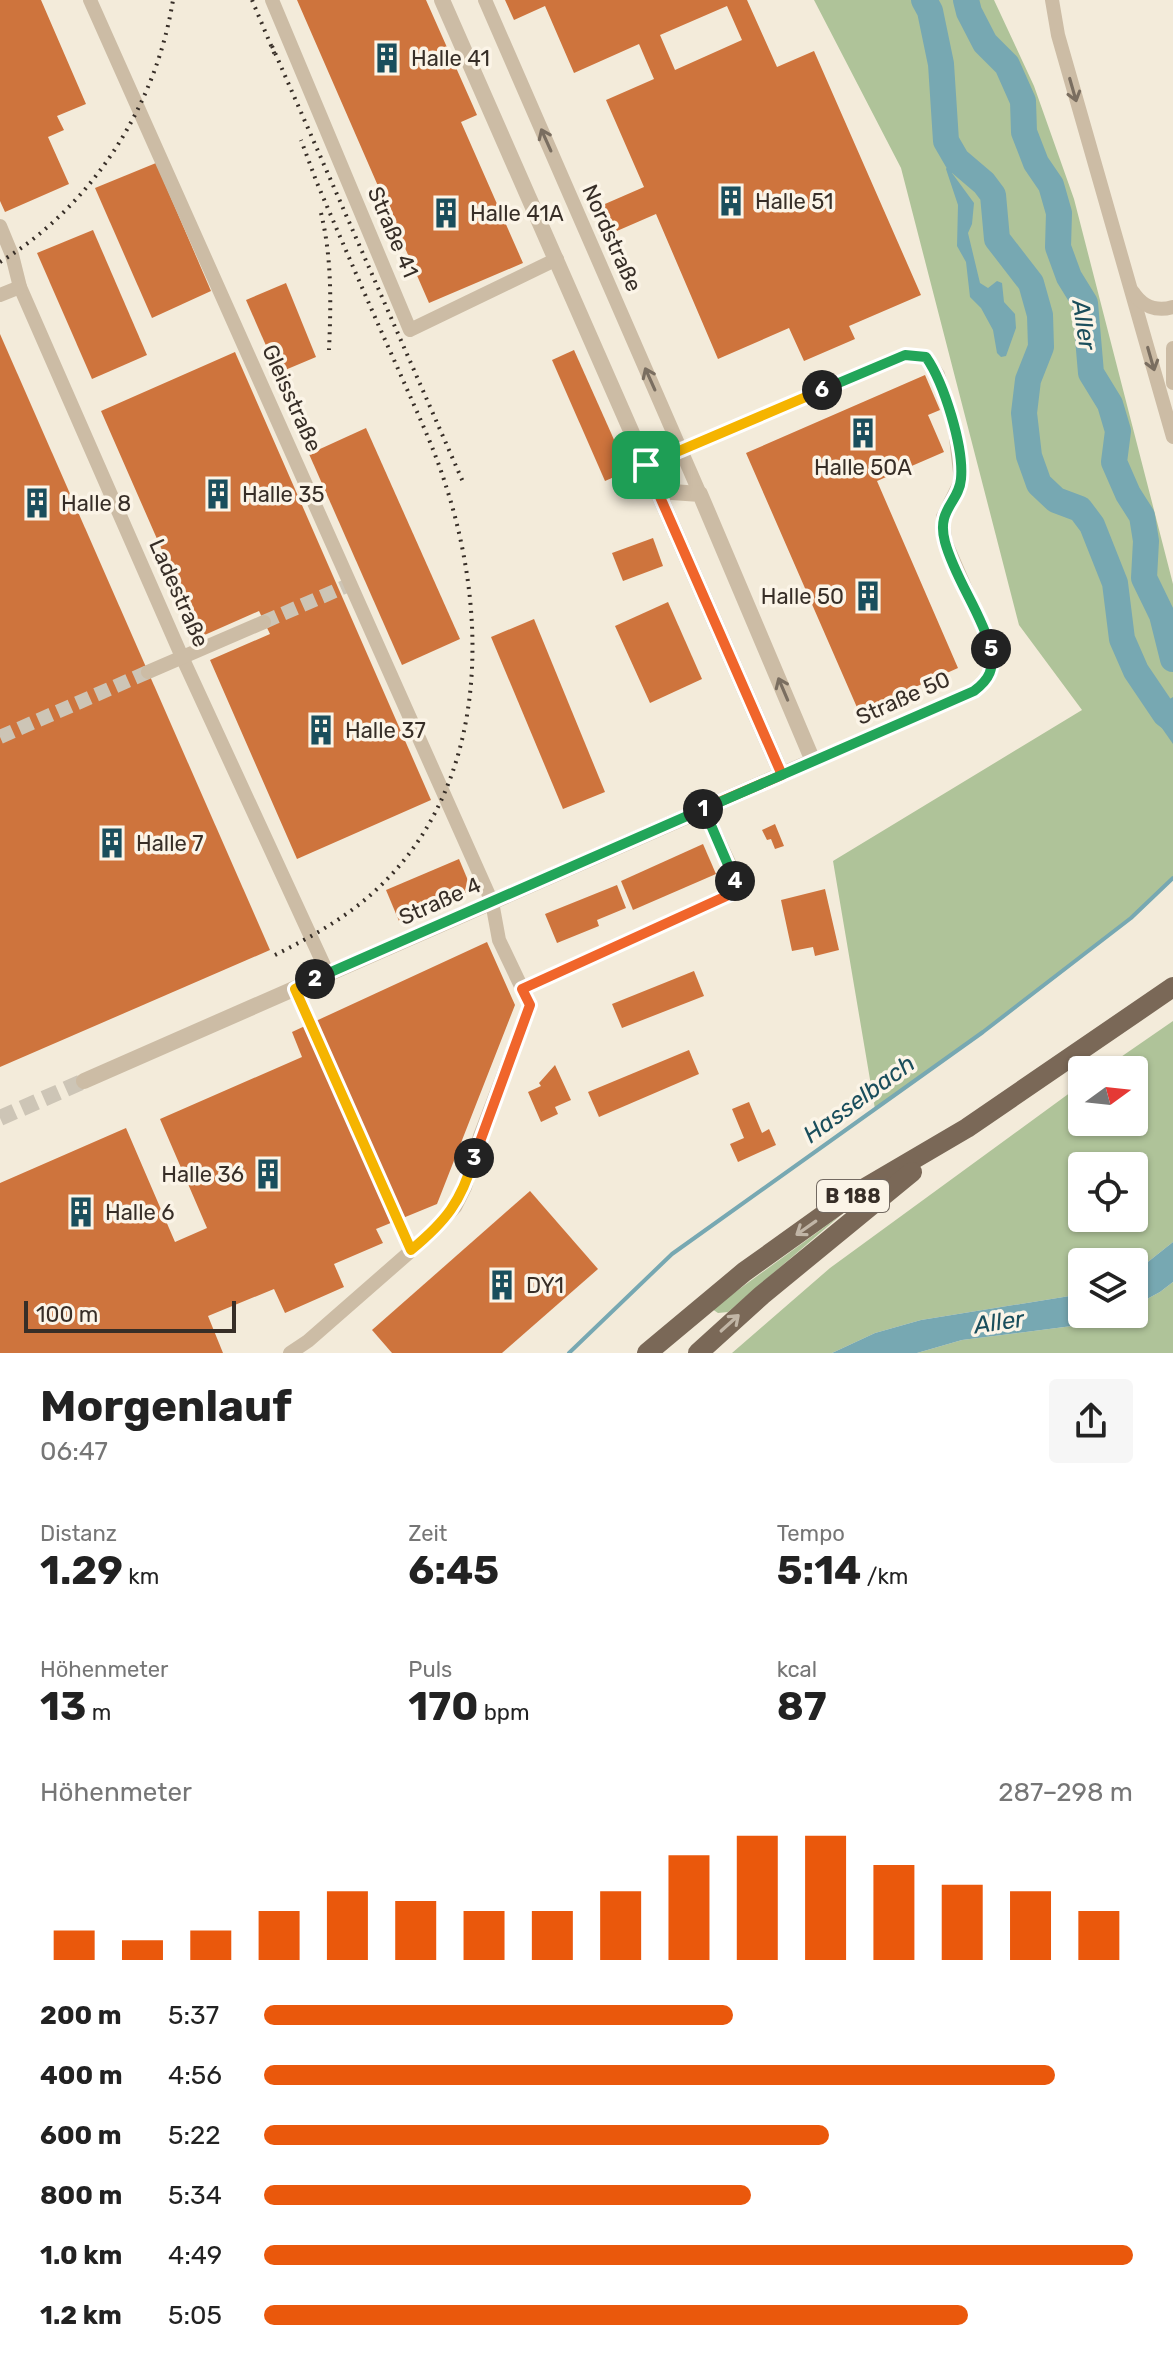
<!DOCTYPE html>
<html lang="de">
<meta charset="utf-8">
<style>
:root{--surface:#fff;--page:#f6f6f6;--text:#222;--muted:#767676;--accent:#ea580c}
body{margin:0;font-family:Rubik,sans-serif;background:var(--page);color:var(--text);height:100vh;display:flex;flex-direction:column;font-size:30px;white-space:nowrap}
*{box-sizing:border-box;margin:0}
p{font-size:26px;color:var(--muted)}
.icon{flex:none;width:44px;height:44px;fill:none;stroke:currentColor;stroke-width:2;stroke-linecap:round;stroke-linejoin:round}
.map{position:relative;height:1353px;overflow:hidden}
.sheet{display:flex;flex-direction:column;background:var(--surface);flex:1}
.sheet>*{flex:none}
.needle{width:52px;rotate:75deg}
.tools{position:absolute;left:1068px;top:1056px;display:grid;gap:16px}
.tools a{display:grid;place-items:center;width:80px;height:80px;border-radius:8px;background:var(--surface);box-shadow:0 2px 6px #0004;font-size:40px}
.scale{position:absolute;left:24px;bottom:20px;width:212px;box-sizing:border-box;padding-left:8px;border:4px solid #372e27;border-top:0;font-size:22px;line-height:28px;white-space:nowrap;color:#372e27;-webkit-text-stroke:6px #fbf4e7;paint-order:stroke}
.pin{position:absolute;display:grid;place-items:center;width:68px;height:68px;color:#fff;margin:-34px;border-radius:16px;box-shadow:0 4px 12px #0006}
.km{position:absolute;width:40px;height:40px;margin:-20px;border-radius:50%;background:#222;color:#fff;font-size:22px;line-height:40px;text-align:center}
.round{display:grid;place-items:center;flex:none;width:84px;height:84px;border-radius:8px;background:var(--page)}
.headline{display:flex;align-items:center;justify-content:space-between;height:136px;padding:0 40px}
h1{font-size:44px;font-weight:700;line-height:60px}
.metrics{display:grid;grid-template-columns:repeat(3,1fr);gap:12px;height:136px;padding:8px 40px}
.metrics div{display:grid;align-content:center}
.metrics b{font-size:40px;font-weight:700}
.metrics small{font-size:22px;font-weight:400}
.metrics p{font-size:22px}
.chart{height:224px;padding:16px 40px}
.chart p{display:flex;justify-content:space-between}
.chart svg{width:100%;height:144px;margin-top:8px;stroke:var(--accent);stroke-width:6}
ul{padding:0 40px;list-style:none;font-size:26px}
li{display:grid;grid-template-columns:128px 96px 1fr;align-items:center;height:60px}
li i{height:20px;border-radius:10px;background:var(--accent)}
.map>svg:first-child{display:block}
</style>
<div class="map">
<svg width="1173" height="1353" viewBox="0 0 1173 1353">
<rect width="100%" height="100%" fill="#f3ebda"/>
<g fill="#afc399" fill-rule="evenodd">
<path d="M814,0H994L1034,86L1074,199L1173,584V878C1082,965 977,1036 875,1109L833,861L1082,710L1019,625L901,168Z"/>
<path d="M1173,1021V1242L1134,1273V1262H1082V1294L921,1320L875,1333L832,1353H732L830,1268L1082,1084V1122H1134V1070H1102ZM1082,1166H1134V1218H1082Z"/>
<polygon points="841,1215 728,1312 718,1313 712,1309"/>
<polygon points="1173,1282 1173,1353 917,1353 962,1340 1080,1325 1115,1314 1134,1314 1134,1306 1160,1292"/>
</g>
<g fill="#77a8b2">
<polygon points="957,160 952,173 974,203 972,224 968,233 980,283 988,288 997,281 1002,283 1004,302 1015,314 1016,328 1006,356 1001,357 997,353 993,330 981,308 970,297 966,262 957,246 958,205 946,169 949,162"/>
<polygon points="1173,697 1173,744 1150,711"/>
<polygon points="1173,1242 1173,1282 1160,1292 1134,1306 1134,1273"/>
<polygon points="1082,1294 1082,1314 1115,1314 1080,1325 962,1340 917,1353 832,1353 875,1333 921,1320"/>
</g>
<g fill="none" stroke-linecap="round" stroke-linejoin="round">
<polyline stroke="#77a8b2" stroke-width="4" points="569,1353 672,1254 983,1032 1131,918 1173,878"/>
<g stroke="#77a8b2" stroke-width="26">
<polyline points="924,0 930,11 941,64 946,141 957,160 984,183 993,195 997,239 1031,283 1040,315 1041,347 1028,380 1024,413 1029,456 1039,484 1056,500 1080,509 1092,525 1115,583 1122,639 1136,671 1165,714 1173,720"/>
<polyline points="966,0 969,12 985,43 1007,65 1023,101 1024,132 1036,163 1051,185 1059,213 1058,247 1069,277 1085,303 1091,373 1110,404 1118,431 1114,462 1128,494 1142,516 1146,541 1144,578 1162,615 1173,659"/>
</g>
</g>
<g fill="#ce743d" fill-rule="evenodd">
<polygon points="0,0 41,0 86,104 57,116 64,130 48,137 69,184 5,212 0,201"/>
<polygon points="297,0 426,0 477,115 461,122 523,263 429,303"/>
<path d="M505,0H747L777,67L814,51L921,295L849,326L855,339L804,361L789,328L718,359L656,214L610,234L598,207L644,187L606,100L654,79L639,44L574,73L545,6L514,20ZM727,6L742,40L675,70L660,35Z"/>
<polygon points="156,163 211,291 152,318 95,188"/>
<polygon points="93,230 147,355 92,379 37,253"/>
<polygon points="286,283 316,357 278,373 246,300"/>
<polygon points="0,334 270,950 0,1067"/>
<polygon points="574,350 628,471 605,481 552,360"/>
<polygon points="235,352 431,800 297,859 210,660 270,634 259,611 200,637 101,411"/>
<polygon points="925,375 940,410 928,415 944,452 877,481 958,668 859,712 746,453"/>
<polygon points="366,428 460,639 402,665 309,454"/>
<polygon points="653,538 663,566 623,581 612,553"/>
<polygon points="668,602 702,679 650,703 615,626"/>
<polygon points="534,619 605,792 563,809 491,637"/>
<polygon points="775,824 784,846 775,849 771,839 767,840 762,830"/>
<polygon points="703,844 716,874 633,910 621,881"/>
<polygon points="459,859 472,890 399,921 386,890"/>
<polygon points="617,885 626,908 597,920 599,926 557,943 545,914"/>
<polygon points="825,889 839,950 815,956 813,947 792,951 781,900"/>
<polygon points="487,942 515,1005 437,1204 376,1229 383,1243 334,1264 344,1287 285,1313 274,1289 208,1316 223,1353 0,1353 0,1183 126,1128 175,1242 207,1228 160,1119 302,1057 292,1032"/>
<polygon points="694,971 704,996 622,1028 612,1004"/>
<polygon points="689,1050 699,1074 599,1117 588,1092"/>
<polygon points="555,1065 571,1100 555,1107 558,1114 541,1122 528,1092 541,1086 539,1083"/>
<polygon points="749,1102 762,1133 769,1129 776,1145 738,1162 730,1144 744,1138 732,1109"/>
<polygon points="530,1191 598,1269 502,1353 392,1353 372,1330"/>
</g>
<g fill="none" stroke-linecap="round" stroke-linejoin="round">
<g stroke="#cdc5b6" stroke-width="14" stroke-dasharray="14 7" stroke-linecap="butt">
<polyline points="264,622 351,584"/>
<polyline points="0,737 148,672"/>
</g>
<polyline stroke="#cdc5b6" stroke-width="16" stroke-dasharray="16 8" stroke-linecap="butt" points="0,1118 84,1081"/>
<g stroke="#ccbca5" stroke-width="14">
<polyline points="90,0 492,902 499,940 530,1005 480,1136 465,1187 455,1207 428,1236 308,1341 290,1353"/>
<polyline points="272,0 410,330 557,259"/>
<polyline points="485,0 700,494"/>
<polyline points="1052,0 1058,35 1173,437"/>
<polyline points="0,226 12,255 20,287 182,657 328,974"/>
<path d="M1133,292C1142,306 1156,312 1173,307"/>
<polyline points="0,295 20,287"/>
<polyline points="1173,348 1173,383"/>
<path d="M646,465L905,355L926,357L938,375L955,429L961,481L943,517L945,541L990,645C994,668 993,677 974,691L813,761"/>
<polyline points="148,672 264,622"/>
<polyline points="295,989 411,1250"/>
<polyline points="522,989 733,893 736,878 704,809"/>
</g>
<g stroke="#ccbca5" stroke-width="16">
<polyline points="442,0 782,775"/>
<polyline points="84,1081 813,761 700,494 658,491"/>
</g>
<g stroke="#7a6857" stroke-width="20">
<polyline points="647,1353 744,1272 846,1199 967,1128 1173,987"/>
<polyline points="698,1353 762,1295 912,1172"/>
</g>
<g stroke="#372e27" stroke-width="4" stroke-dasharray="2 6" stroke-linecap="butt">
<polyline points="252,0 275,55"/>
<polyline points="272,46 463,482"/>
<path d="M321,213C332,258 331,304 329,350"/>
<path d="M0,262C92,206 156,106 173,0"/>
<path d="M275,955C311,937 346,918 376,890C488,787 490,619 445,483C433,445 415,408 399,371C371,309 344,246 317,183L301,140"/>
</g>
</g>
<defs><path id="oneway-shaft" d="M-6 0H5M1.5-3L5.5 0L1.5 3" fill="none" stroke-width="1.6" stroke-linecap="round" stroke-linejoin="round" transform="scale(2)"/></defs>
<g stroke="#7a6e60">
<use href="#oneway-shaft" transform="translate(1073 90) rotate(74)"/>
<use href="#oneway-shaft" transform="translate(546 140) rotate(-114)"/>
<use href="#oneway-shaft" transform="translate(1151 359) rotate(74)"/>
<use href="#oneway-shaft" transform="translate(650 379) rotate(-114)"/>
<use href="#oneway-shaft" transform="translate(783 689) rotate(-113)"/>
</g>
<g stroke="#c1b5a6">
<use href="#oneway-shaft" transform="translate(806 1228) rotate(145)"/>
<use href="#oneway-shaft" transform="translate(730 1323) rotate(-42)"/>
</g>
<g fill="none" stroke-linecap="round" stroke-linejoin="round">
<g stroke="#fff" stroke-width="16">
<polyline id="split-1" points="646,465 782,775 703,809"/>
</g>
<g stroke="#fff" stroke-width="16">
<polyline id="split-2" points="315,979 703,809"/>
</g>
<g stroke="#fff" stroke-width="16">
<path id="split-3" d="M315,979L295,989L411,1250C446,1221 461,1202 474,1158"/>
</g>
<g stroke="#fff" stroke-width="16">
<polyline id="split-4" points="474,1158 530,1005 522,989 733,893 735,881"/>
</g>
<g stroke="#fff" stroke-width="16">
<path id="split-5" d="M735,881L704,809L974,691C990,679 994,669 991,649"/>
</g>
<g stroke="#fff" stroke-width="16">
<path id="split-6" d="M822,390L905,355L926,357C944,383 964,447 961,479C959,503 936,509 945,542C955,579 981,612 991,649"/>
</g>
<g stroke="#fff" stroke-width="16">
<polyline id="split-7" points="646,465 822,390"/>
</g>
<use href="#split-1" stroke="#f0652b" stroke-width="10"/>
<use href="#split-2" stroke="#22a559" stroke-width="10"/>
<use href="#split-3" stroke="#f5b400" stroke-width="10"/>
<use href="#split-4" stroke="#f0652b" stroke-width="10"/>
<use href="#split-5" stroke="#22a559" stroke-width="10"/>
<use href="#split-6" stroke="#22a559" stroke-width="10"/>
<use href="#split-7" stroke="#f5b400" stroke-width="10"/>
</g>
<defs>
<g id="building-bare" transform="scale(2.4)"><path d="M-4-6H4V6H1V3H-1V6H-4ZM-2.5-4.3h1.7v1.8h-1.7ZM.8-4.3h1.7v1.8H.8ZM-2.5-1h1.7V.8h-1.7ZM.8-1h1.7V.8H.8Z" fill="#1a4e5c" stroke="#fbf4e7" stroke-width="2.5" paint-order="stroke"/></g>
</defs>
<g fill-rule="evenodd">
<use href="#building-bare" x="387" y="58"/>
<use href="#building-bare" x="731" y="201"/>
<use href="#building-bare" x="446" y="213"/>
<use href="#building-bare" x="863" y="433"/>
<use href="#building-bare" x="218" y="494"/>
<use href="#building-bare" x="37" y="503"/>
<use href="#building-bare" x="868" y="596"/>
<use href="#building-bare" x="321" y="730"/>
<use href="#building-bare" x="112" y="843"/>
<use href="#building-bare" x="268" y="1174"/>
<use href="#building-bare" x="81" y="1212"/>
<use href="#building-bare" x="502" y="1285"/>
</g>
<g text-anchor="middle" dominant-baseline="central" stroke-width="7" stroke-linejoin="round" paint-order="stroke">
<rect fill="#fbf4e7" stroke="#726961" stroke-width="2" x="817" y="1180" width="72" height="32" rx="6"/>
<g font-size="20" font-weight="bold" fill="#372e27">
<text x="853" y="1196">B 188</text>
</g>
<g font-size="22" fill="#372e27" stroke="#fbf4e7" text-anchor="start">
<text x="411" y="58">Halle 41</text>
<text x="755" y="201">Halle 51</text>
<text x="470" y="213">Halle 41A</text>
<text x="863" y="467" text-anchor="middle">Halle 50A</text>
<text x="242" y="494">Halle 35</text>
<text x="61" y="503">Halle 8</text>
<text x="844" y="596" text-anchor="end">Halle 50</text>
<text x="345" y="730">Halle 37</text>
<text x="136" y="843">Halle 7</text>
<text x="244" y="1174" text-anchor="end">Halle 36</text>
<text x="105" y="1212">Halle 6</text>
<text x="526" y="1285">DY1</text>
</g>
<g font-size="22" fill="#372e27" stroke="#fbf4e7">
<text transform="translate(393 232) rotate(67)">Straße 41</text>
<text transform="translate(612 238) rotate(66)">Nordstraße</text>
<text transform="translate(292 398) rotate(66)">Gleisstraße</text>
<text transform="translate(179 593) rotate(66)">Ladestraße</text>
<text transform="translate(903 698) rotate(-24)">Straße 50</text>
<text transform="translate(440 901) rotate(-24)">Straße 4</text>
</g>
<g font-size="24" font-style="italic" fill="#1a4e5c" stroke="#fbf4e7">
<text transform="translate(1084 325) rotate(81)">Aller</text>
<text transform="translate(859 1099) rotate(-36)">Hasselbach</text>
<text transform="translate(999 1322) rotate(-8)">Aller</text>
</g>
</g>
</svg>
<div class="tools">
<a><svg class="needle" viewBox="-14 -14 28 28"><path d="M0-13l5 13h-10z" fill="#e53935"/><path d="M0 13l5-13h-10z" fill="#767676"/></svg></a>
<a><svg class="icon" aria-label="locate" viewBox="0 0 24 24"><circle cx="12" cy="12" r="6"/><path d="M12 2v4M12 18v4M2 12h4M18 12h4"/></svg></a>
<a><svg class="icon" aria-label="layers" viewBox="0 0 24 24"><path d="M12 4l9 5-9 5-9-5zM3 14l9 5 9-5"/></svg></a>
</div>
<div class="scale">100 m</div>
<div class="pin" style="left:646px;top:465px;background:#1e9e55"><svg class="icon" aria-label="arrive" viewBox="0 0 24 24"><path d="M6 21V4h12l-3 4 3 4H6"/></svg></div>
<b class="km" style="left:703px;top:809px">1</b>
<b class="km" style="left:315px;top:979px">2</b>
<b class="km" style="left:474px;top:1158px">3</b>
<b class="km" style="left:735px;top:881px">4</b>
<b class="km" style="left:991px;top:649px">5</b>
<b class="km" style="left:822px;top:390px">6</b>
</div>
<section class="sheet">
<div class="headline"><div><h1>Morgenlauf</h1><p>06:47</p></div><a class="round"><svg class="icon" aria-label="share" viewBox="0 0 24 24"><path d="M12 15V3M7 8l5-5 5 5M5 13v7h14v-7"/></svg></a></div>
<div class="metrics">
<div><p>Distanz</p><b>1.29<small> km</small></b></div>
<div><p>Zeit</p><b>6:45</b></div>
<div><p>Tempo</p><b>5:14<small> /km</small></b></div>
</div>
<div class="metrics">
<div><p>Höhenmeter</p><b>13<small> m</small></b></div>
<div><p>Puls</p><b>170<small> bpm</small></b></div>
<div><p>kcal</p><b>87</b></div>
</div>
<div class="chart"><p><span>Höhenmeter</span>287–298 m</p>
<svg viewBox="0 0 160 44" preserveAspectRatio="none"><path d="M5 44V35M15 44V38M25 44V35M35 44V29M45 44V23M55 44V26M65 44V29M75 44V29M85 44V23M95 44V12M105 44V6M115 44V6M125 44V15M135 44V21M145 44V23M155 44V29"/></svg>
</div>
<ul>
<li><b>200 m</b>5:37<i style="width:54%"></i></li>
<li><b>400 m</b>4:56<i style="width:91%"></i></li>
<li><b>600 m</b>5:22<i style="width:65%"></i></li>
<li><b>800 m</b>5:34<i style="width:56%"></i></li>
<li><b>1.0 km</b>4:49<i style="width:100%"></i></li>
<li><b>1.2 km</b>5:05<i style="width:81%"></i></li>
</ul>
</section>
